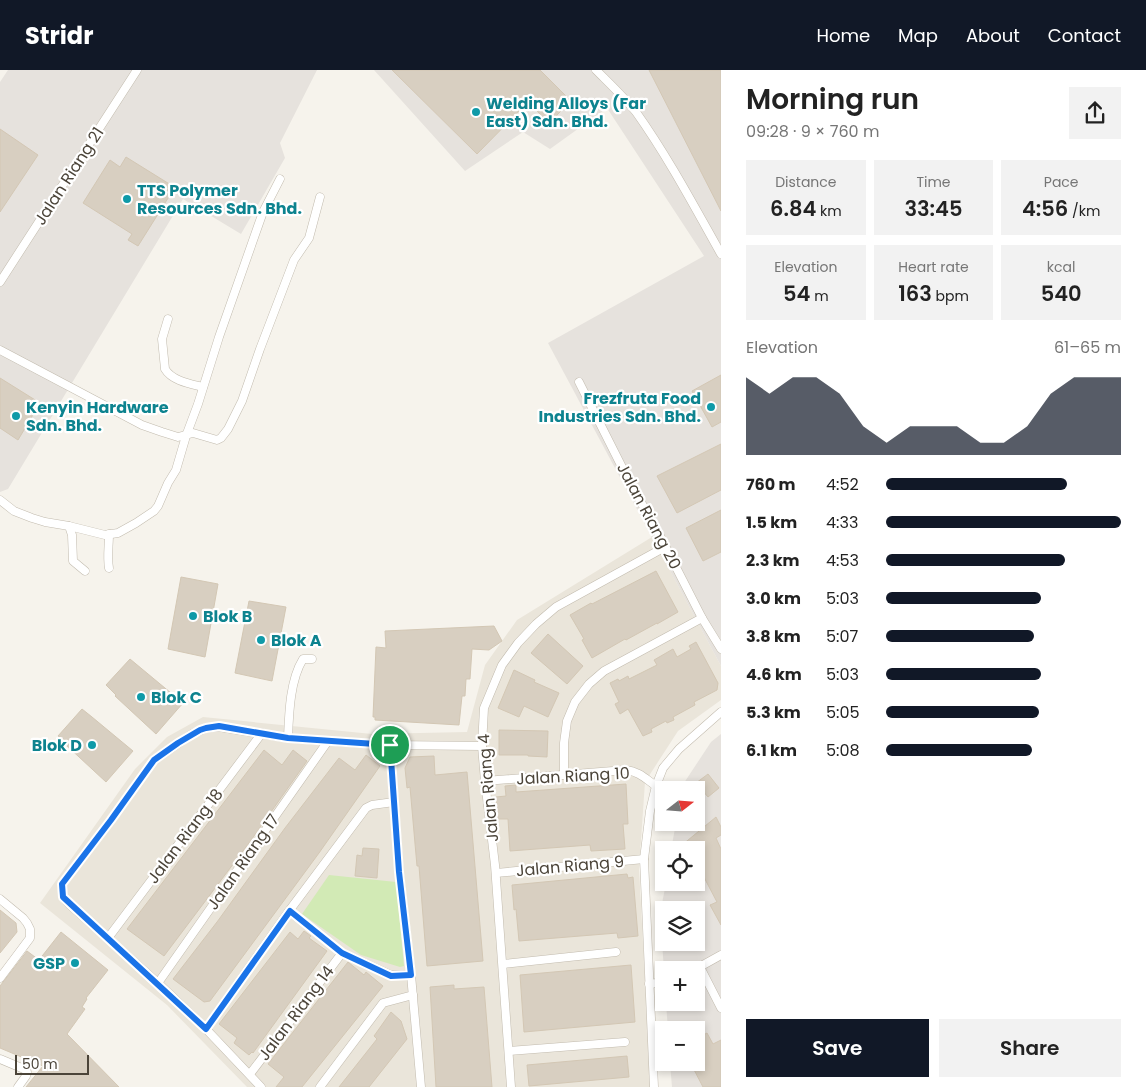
<!DOCTYPE html>
<meta charset="utf-8">
<style>
:root{--surface:#fff;--page:#f2f2f2;--text:#222;--muted:#767676;--accent:#111827}
body{margin:0;font-family:Poppins,sans-serif;background:var(--page);color:var(--text);height:100vh;display:flex;flex-direction:column;font-size:19px;white-space:nowrap}
*{box-sizing:border-box;margin:0}
p{font-size:16px;color:var(--muted)}
.icon{flex:none;width:28px;height:28px;fill:none;stroke:currentColor;stroke-width:2;stroke-linecap:round;stroke-linejoin:round}
.map{position:relative;flex:1;overflow:hidden}
.panel{display:flex;flex-direction:column;background:var(--surface);width:425px}
.panel>*{flex:none}
.needle{width:32px;rotate:73deg}
.fabs{position:absolute;left:655px;top:711px;display:grid;gap:10px}
.fabs a{display:grid;place-items:center;width:50px;height:50px;border-radius:0px;background:var(--surface);box-shadow:0 2px 8px #0003;font-size:25px}
.scale{position:absolute;left:15px;bottom:12px;width:74px;box-sizing:border-box;padding-left:5px;border:2px solid #4b4439;border-top:0;font-size:14px;line-height:18px;white-space:nowrap;color:#4b4439;-webkit-text-stroke:4px #fff;paint-order:stroke}
.pin{position:absolute;display:grid;place-items:center;width:42px;height:42px;color:#fff;margin:-21px;border:2px solid #fff;border-radius:50%;box-shadow:0 1px 5px #0007}
.round{display:grid;place-items:center;flex:none;width:52px;height:52px;border-radius:0px;background:var(--page)}
.summary{display:flex;align-items:center;justify-content:space-between;height:85px;padding:0 25px}
h1{font-size:28px;font-weight:600;line-height:38px}
.figures{display:grid;grid-template-columns:repeat(3,1fr);gap:8px;height:85px;padding:5px 25px}
.figures div{display:grid;align-content:center;border-radius:0px;background:var(--page);text-align:center}
.figures b{font-size:21px;font-weight:600}
.figures small{font-size:14px;font-weight:400}
.figures p{font-size:14px}
.chart{height:140px;padding:10px 25px}
.chart p{display:flex;justify-content:space-between}
.chart svg{width:100%;height:90px;margin-top:5px;fill:var(--accent);opacity:.7}
.button{display:flex;gap:10px;margin-top:auto;padding:10px 25px}
.button a{flex:1;height:58px;border-radius:0px;background:var(--accent);color:#fff;font-size:20px;font-weight:600;line-height:58px;text-align:center}
.button a+a{background:var(--page);color:var(--text)}
ul{padding:0 25px;list-style:none;font-size:16px}
li{display:grid;grid-template-columns:80px 60px 1fr;align-items:center;height:38px}
li i{height:12px;border-radius:6px;background:var(--accent)}
header{display:flex;align-items:center;gap:30px;box-sizing:border-box;height:70px;padding:0 25px;background:var(--accent);color:#fff}
header strong{font-size:24px}
nav{display:flex;gap:28px;margin-inline-start:auto;font-size:18px}
main{display:flex;flex:1;min-height:0}
.map>svg:first-child{display:block}
</style>
<header>
<strong>Stridr</strong>
<nav><a>Home</a><a>Map</a><a>About</a><a>Contact</a></nav>
</header>
<main>
<div class="map">
<svg width="721" height="1017" viewBox="0 0 721 1017">
<rect width="100%" height="100%" fill="#f6f3ec"/>
<polygon fill="#eae5da" points="652,467 721,596 721,630 678,661 645,712 639,799 651,1017 247,1017 167,935 40,833 135,699 167,667 203,647 372,664 467,662 485,595 517,550"/>
<g fill="#e6e2dd" fill-rule="evenodd">
<polygon points="8,0 317,0 280,73 285,88 241,164 183,129 8,419 0,422 0,12"/>
<polygon points="374,0 721,0 721,596 548,273 704,186 607,38 550,79 523,62 465,101"/>
<path d="M721,664V1017H672L670,993L696,992V960H668L666,933L696,932V900H664L660,844L666,813L696,812V780H671L676,753L696,752V720H682V716L711,672ZM664,840H696V872H664Z"/>
</g>
<polygon fill="#d2eab5" points="329,805 396,812 404,896 400,897 361,885 302,844"/>
<g fill="#d8cfc1" stroke="#d3c7b4">
<polygon points="392,0 540,0 571,31 549,53 528,32 477,84"/>
<polygon points="649,0 721,0 721,141"/>
<polygon points="0,59 38,85 0,142"/>
<polygon points="126,87 171,115 166,123 170,125 138,176 128,170 132,164 83,133 110,90 120,97"/>
<polygon points="721,305 721,352 712,357 692,321"/>
<polygon points="0,308 40,333 18,370 0,358"/>
<polygon points="721,374 721,420 677,443 657,406"/>
<polygon points="721,440 721,482 703,491 686,458"/>
<polygon points="656,501 678,542 657,554 657,553 626,570 625,569 592,588 582,570 584,569 570,545 591,533 592,534"/>
<polygon points="181,507 218,514 205,587 168,579"/>
<polygon points="249,531 286,537 272,611 235,603"/>
<polygon points="494,556 502,571 489,580 472,579 470,609 466,609 465,626 462,626 459,655 375,650 375,647 373,647 376,577 386,578 385,561"/>
<polygon points="548,564 583,596 567,614 531,583"/>
<polygon points="696,572 718,613 717,620 694,632 695,635 673,647 674,650 667,653 666,651 651,659 652,662 643,666 628,639 620,644 615,634 619,632 610,613 618,609 619,611 628,606 629,609 657,595 654,590 673,579 677,587 691,579 689,576"/>
<polygon points="130,589 183,633 156,664 115,626 116,625 106,615"/>
<polygon points="514,600 535,610 534,612 559,623 548,647 524,636 519,647 498,638"/>
<polygon points="82,639 92,647 133,681 106,712 65,674 67,671 58,666"/>
<polygon points="499,660 548,661 547,687 528,686 528,685 499,685"/>
<polygon points="264,680 282,695 293,680 307,691 249,773 164,886 127,859"/>
<polygon points="366,685 380,696 319,783 210,931 204,932 173,909 217,852 285,758 339,688 355,700"/>
<polygon points="434,686 435,705 467,702 483,891 427,896 419,796 417,796 410,717 407,718 405,698 410,687"/>
<polygon points="708,704 719,718 708,727 696,713"/>
<polygon points="626,714 628,754 623,754 625,779 591,781 590,775 510,781 508,749 498,749 496,727 506,726 505,716 516,715 516,722"/>
<polygon points="716,747 721,757 721,765 716,768 721,779 721,855 710,835 717,832 696,792 696,780 676,780"/>
<polygon points="363,778 379,779 377,808 355,806 357,785 362,786"/>
<polygon points="627,804 628,808 633,807 638,866 618,868 617,863 519,871 516,839 514,840 512,815"/>
<polygon points="0,840 16,853 17,862 0,883"/>
<polygon points="304,861 311,866 309,868 327,881 253,983 252,982 249,985 234,973 237,968 219,954 290,862 298,869"/>
<polygon points="61,862 108,900 86,928 87,929 82,937 85,939 67,964 119,1017 26,1017 43,996 0,978 0,916 27,881 39,890"/>
<polygon points="348,892 364,905 366,902 383,916 302,1017 276,1017 284,1007 268,994"/>
<polygon points="631,895 635,952 524,962 520,905"/>
<polygon points="454,915 454,919 484,917 492,1017 436,1017 430,917"/>
<polygon points="391,942 401,951 407,969 369,1017 339,1017 377,969 374,966"/>
<polygon points="707,963 713,974 721,970 721,1017 703,1017 690,992 696,992 696,969"/>
<polygon points="627,986 629,1007 529,1016 527,995"/>
</g>
<g fill="none" stroke-linecap="round" stroke-linejoin="round">
<g stroke="#c2bbae" stroke-width="9">
<g id="minor">
<path d="M596,0C610,14 624,27 636,42C668,87 694,136 721,184"/>
<polyline points="0,212 137,0"/>
<path d="M168,249L162,269L165,299C172,311 191,314 203,317"/>
<polyline points="0,280 142,355 162,362 178,367 193,363 217,370 221,368 228,359 242,331 260,279 294,190 309,168 320,127"/>
<polyline points="579,312 630,413 658,462 702,548 721,579"/>
<polyline points="0,430 14,441 32,448 45,452 69,456 105,465 118,463 136,453 154,441 158,436 168,413 176,400 186,366 198,334 219,267 263,142 280,109"/>
<polyline points="69,456 72,465 73,491 85,501"/>
<path d="M109,464C109,475 107,488 109,498"/>
<path d="M288,668C289,643 290,610 303,589H312"/>
<polyline points="390,675 399,801 411,905 421,1017"/>
<polyline points="564,705 564,673 567,651 575,632 589,614 604,601 702,548"/>
<path d="M485,711L626,700C638,701 646,709 656,716"/>
<polyline points="496,803 644,789"/>
<polyline points="0,829 23,848 27,853 30,859 30,868 0,908"/>
<polyline points="289,841 342,883 391,905 411,905"/>
<polyline points="108,868 262,663"/>
<polyline points="503,894 616,882"/>
<polyline points="700,897 721,938"/>
<polyline points="694,900 721,885"/>
<polyline points="158,913 328,671"/>
<polyline points="649,914 664,912"/>
<polyline points="206,959 289,841 366,738 372,735 394,732"/>
<polyline points="509,981 625,972"/>
<polyline points="0,989 24,999 27,1002 26,1006 18,1017"/>
<polyline points="250,1004 342,883"/>
<polyline points="261,1017 206,959 158,913 70,835 63,827 62,814 111,750 154,690 192,664 206,658 219,657 288,668 328,671 390,675 482,676"/>
<polyline points="320,1017 383,933 413,925"/>
<polyline points="511,1017 495,795 485,711 482,676 484,638 502,595 518,573 536,554 556,537 665,477"/>
<polyline points="654,1017 644,789 650,741 656,716 663,698 679,679 721,642"/>
</g>
</g>
<use href="#minor" stroke="#fff" stroke-width="8"/>
</g>
<g fill="none" stroke-linecap="round" stroke-linejoin="round">
<g stroke="#fff" stroke-width="10">
<polygon id="route" points="219,656 288,668 390,675 399,802 411,905 391,906 342,883 290,841 206,959 63,827 62,814 111,750 154,690 178,673 200,660 206,658"/>
</g>
<use href="#route" stroke="#1a73e8" stroke-width="6"/>
</g>
<g fill="#0f9aa8" stroke="#fff" stroke-width="2">
<circle cx="476" cy="42" r="5"/>
<circle cx="127" cy="129" r="5"/>
<circle cx="711" cy="337" r="5"/>
<circle cx="16" cy="346" r="5"/>
<circle cx="193" cy="546" r="5"/>
<circle cx="261" cy="570" r="5"/>
<circle cx="141" cy="627" r="5"/>
<circle cx="92" cy="675" r="5"/>
<circle cx="75" cy="893" r="5"/>
</g>
<g text-anchor="middle" dominant-baseline="central" stroke-width="4.5" stroke-linejoin="round" paint-order="stroke">
<g font-size="16" font-weight="bold" fill="#0d838f" stroke="#fff" text-anchor="start">
<text x="486" y="33">Welding Alloys (Far<tspan x="486" dy="18">East) Sdn. Bhd.</tspan></text>
<text x="137" y="120">TTS Polymer<tspan x="137" dy="18">Resources Sdn. Bhd.</tspan></text>
<text x="701" y="328" text-anchor="end">Frezfruta Food<tspan x="701" dy="18">Industries Sdn. Bhd.</tspan></text>
<text x="26" y="337">Kenyin Hardware<tspan x="26" dy="18">Sdn. Bhd.</tspan></text>
<text x="203" y="546">Blok B</text>
<text x="271" y="570">Blok A</text>
<text x="151" y="627">Blok C</text>
<text x="82" y="675" text-anchor="end">Blok D</text>
<text x="65" y="893" text-anchor="end">GSP</text>
</g>
<g font-size="16" fill="#4b4439" stroke="#fff">
<text transform="translate(69 106) rotate(-57)">Jalan Riang 21</text>
<text transform="translate(649 446) rotate(62)">Jalan Riang 20</text>
<text transform="translate(573 706) rotate(-3)">Jalan Riang 10</text>
<text transform="translate(488 718) rotate(-95)">Jalan Riang 4</text>
<text transform="translate(185 766) rotate(-53)">Jalan Riang 18</text>
<text transform="translate(243 792) rotate(-55)">Jalan Riang 17</text>
<text transform="translate(570 796) rotate(-5)">Jalan Riang 9</text>
<text transform="translate(296 943) rotate(-53)">Jalan Riang 14</text>
</g>
</g>
</svg>
<div class="fabs">
<a><svg class="needle" viewBox="-14 -14 28 28"><path d="M0-13l5 13h-10z" fill="#e53935"/><path d="M0 13l5-13h-10z" fill="#767676"/></svg></a>
<a><svg class="icon" aria-label="locate" viewBox="0 0 24 24"><circle cx="12" cy="12" r="6"/><path d="M12 2v4M12 18v4M2 12h4M18 12h4"/></svg></a>
<a><svg class="icon" aria-label="layers" viewBox="0 0 24 24"><path d="M12 4l9 5-9 5-9-5zM3 14l9 5 9-5"/></svg></a>
<a>+</a>
<a>−</a>
</div>
<div class="scale">50 m</div>
<div class="pin" style="left:390px;top:675px;background:#1e9e55"><svg class="icon" aria-label="arrive" viewBox="0 0 24 24"><path d="M6 21V4h12l-3 4 3 4H6"/></svg></div>
</div>
<section class="panel">
<div class="summary"><div><h1>Morning run</h1><p>09:28 · 9 × 760 m</p></div><a class="round"><svg class="icon" aria-label="share" viewBox="0 0 24 24"><path d="M12 15V3M7 8l5-5 5 5M5 13v7h14v-7"/></svg></a></div>
<div class="figures">
<div><p>Distance</p><b>6.84<small> km</small></b></div>
<div><p>Time</p><b>33:45</b></div>
<div><p>Pace</p><b>4:56<small> /km</small></b></div>
</div>
<div class="figures">
<div><p>Elevation</p><b>54<small> m</small></b></div>
<div><p>Heart rate</p><b>163<small> bpm</small></b></div>
<div><p>kcal</p><b>540</b></div>
</div>
<div class="chart"><p><span>Elevation</span>61–65 m</p>
<svg viewBox="0 0 160 44" preserveAspectRatio="none"><path d="M0 44V6L10 14L20 6L30 6L40 14L50 30L60 38L70 30L80 30L90 30L100 38L110 38L120 30L130 14L140 6L150 6L160 6V44z"/></svg>
</div>
<ul>
<li><b>760 m</b>4:52<i style="width:77%"></i></li>
<li><b>1.5 km</b>4:33<i style="width:100%"></i></li>
<li><b>2.3 km</b>4:53<i style="width:76%"></i></li>
<li><b>3.0 km</b>5:03<i style="width:66%"></i></li>
<li><b>3.8 km</b>5:07<i style="width:63%"></i></li>
<li><b>4.6 km</b>5:03<i style="width:66%"></i></li>
<li><b>5.3 km</b>5:05<i style="width:65%"></i></li>
<li><b>6.1 km</b>5:08<i style="width:62%"></i></li>
</ul>
<div class="button"><a>Save</a><a>Share</a></div>
</section>
</main>
